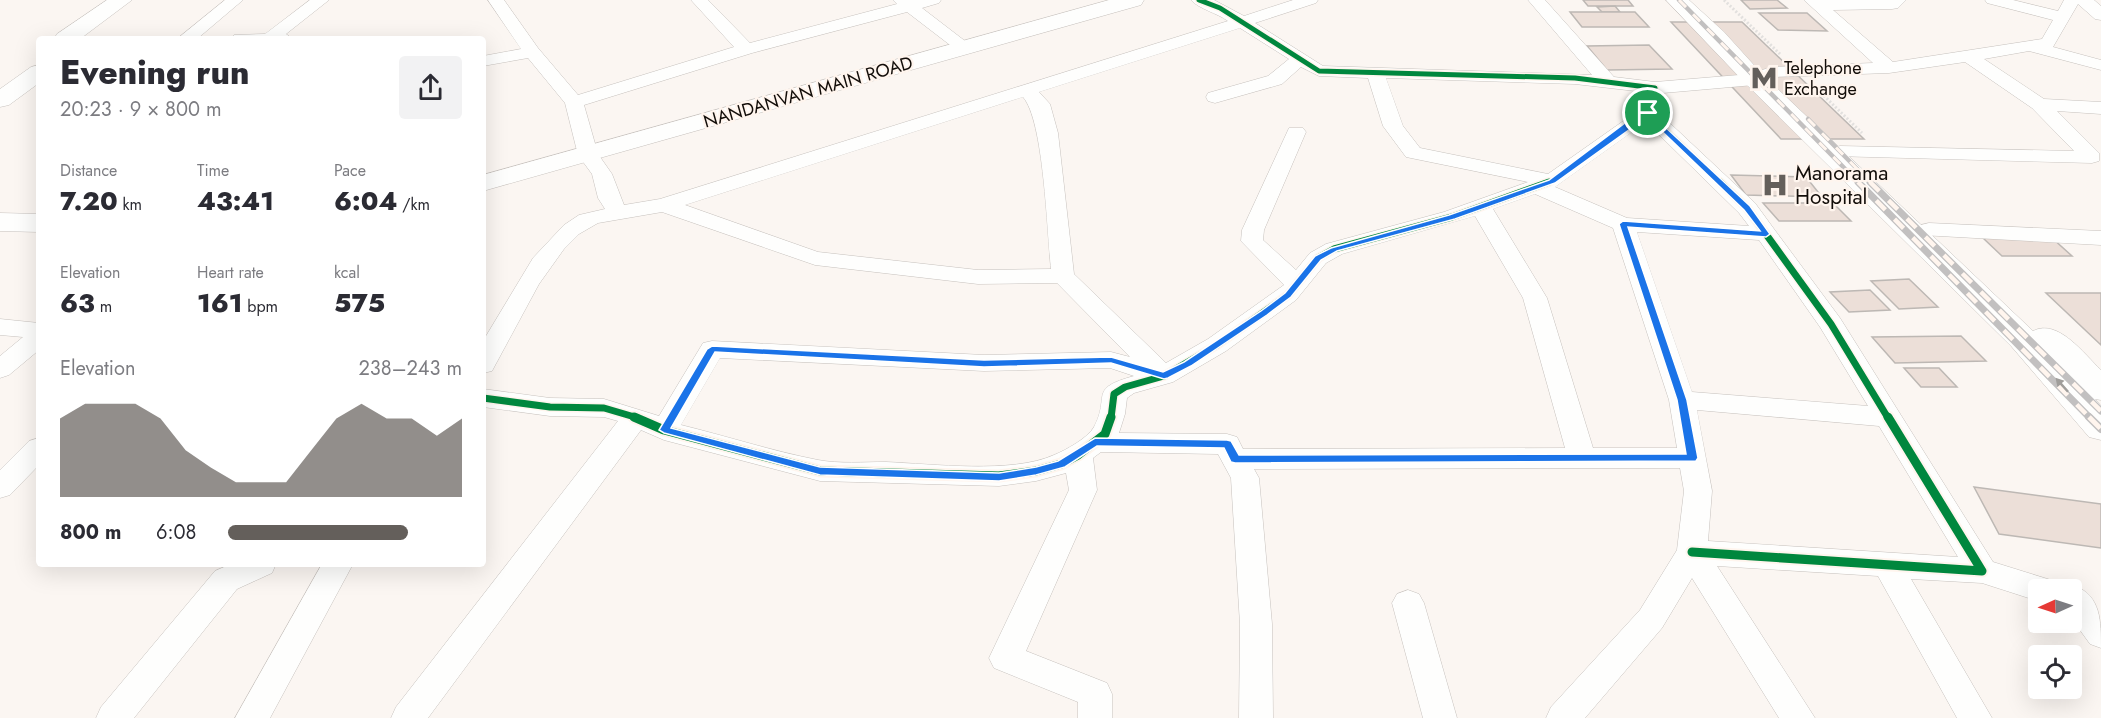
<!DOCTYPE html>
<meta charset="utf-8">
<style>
:root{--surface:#fff;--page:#f2f2f3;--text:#2b2b33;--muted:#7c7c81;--accent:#645f5b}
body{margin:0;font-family:Jost,sans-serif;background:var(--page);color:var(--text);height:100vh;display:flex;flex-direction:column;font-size:22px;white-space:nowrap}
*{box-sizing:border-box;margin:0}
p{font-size:20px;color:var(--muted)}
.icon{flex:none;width:33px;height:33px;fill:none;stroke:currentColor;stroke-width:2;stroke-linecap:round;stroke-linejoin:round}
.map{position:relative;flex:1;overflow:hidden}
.panel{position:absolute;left:36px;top:36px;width:450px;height:531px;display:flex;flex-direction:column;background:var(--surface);border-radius:6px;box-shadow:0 6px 24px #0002}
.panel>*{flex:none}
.needle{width:39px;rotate:267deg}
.tools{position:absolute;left:2028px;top:579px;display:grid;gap:12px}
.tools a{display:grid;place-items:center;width:54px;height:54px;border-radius:6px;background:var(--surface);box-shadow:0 6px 24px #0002;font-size:30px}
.pin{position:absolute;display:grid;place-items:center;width:51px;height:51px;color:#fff;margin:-26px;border:3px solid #fff;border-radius:50%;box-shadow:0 2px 6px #0007}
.round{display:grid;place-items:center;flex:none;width:63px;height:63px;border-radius:6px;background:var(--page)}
.summary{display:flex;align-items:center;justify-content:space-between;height:102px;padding:0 24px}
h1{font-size:33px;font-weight:800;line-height:45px}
.metrics{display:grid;grid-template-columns:repeat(3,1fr);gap:9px;height:102px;padding:6px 24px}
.metrics div{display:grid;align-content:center}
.metrics b{font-size:26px;font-weight:800}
.metrics small{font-size:16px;font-weight:400}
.metrics p{font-size:16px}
.chart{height:168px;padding:12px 24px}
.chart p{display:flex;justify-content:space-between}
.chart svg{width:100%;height:108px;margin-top:6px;fill:var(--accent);opacity:.7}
ul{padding:0 24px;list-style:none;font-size:20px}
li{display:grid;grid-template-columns:96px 72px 1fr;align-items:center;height:45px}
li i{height:15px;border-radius:8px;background:var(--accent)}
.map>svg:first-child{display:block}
</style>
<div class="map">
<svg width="2101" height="718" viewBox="0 0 2101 718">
<rect width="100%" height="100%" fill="#fbf6f2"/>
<g fill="#ecdfd8" stroke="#bdb8b4" stroke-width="1.5">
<polygon points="1583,0 1628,0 1633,6 1588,6"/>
<polygon points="1741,0 1777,0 1787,8 1750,9"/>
<polygon points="1615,6 1620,12 1602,12 1597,7"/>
<polygon points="1570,12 1635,12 1649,27 1582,27"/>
<polygon points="1759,13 1807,13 1827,31 1778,30"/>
<polygon points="1671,22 1742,22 1864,139 1781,139"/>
<polygon points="1649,45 1672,69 1607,70 1587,46"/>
<polygon points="1731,175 1806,177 1822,197 1746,195"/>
<polygon points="1763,203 1833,203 1851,221 1779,221"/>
<polygon points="1983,238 2052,238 2072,256 2002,256"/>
<polygon points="1909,279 1938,307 1899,309 1871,281"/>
<polygon points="1870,290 1890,310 1849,312 1830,292"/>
<polygon points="2046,293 2101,293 2101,345"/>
<polygon points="1961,336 1986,361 1895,363 1872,337"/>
<polygon points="1904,368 1939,368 1957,387 1921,387"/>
<polygon points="1974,487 2101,504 2101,548 1999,534"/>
</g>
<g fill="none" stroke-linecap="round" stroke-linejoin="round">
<g stroke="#c6c1bd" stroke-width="1">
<g id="street">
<polygon points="225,0 243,0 197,39 177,39"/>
<polygon points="310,0 329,0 286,34 293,39 231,39 234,35 265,34"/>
<path d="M488,0H504L538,48L578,95L734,47L691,0H708L750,43L897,4L893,0H941L939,3L922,8L965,41L962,45H950L907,12L752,53L584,105L598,154L612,174L624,205L660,199L1228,21C1217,13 1199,9 1191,0H1214L1244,16L1293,0H1318L1316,3L1255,23L1323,66L1592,75L1528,0H1545L1614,77L1655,82L1751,74L1771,67L1873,63L1804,0H1906L1898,8L1892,9L1833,10L1893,62L2042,39L2053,20L1987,3L1985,0H2013L2058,11L2064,0H2094L2101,6V20L2095,19L2078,4L2053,47L2101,60V70L2029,51L1984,59L2044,99L2101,102V114L2057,111L2099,153V161L2092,163L1833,156L1830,152L1833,148L1840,146L2074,151L2032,108L1965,62L1889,73L1774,77L1754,85L1663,93L1658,112L1755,203L1774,229L1840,318L1993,562L2054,581L2058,590H2038V601L1982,583L1911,579L1992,718H1957L1878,576L1717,566L1815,718H1779L1692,578L1662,628L1585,718H1546L1551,707L1640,610L1677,550L1684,491L1680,468L1254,469L1259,478L1272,624L1273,718H1239L1240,624L1231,478L1218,454L1101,452L1093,458L1097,490L1026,651L1107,683L1112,694V718H1078V702L994,668L989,658L1069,490L1066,473L1036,481L999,486L820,481L664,440L641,430L428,718H391L396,707L618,421L604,417L550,416L483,407V389L550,398L604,399L659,416L703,343L712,341L984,355L1111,352L1130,357L1057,283L978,284L815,265L662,212L598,223L579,234L564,249L539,284L492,371L483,373V341L533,258L564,225L579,215L605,209L598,198L592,174L578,155L565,103L528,58L483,66V56L521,49ZM1240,28L1289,59L1268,76L1208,93L1206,97L1208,101L1215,103L1282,84L1301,67L1319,76L1368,78L1383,126L1406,157L1528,182L1444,212L1326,244L1310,253L1296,270L1263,240L1264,230L1306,132L1303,128H1289L1242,230L1241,241L1284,285L1208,339L1166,363L1074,274L1058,133L1050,104L1039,92ZM1386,78L1575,84L1644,92L1639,110L1548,174L1420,148L1403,126ZM1023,97C1044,120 1047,233 1051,269L978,270L818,252L685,205ZM1646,122L1739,213L1749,226L1627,218L1555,187ZM1535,194L1613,228L1669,400L1677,448H1593L1547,298L1493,209ZM1475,216L1523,298L1565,448L1243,449L1237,437L1227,434L1119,433L1125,414L1127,398L1134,393L1173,382L1226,351L1296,300L1326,263L1342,254ZM1637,232L1759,240L1820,327L1868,406L1692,392ZM720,358L984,371L1110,368L1134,376C1087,389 1111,395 1094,427C1088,438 1066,450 1054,455C1012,474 933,464 886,462C864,462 839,464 818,460C772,451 726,436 681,425ZM1697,410L1879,426L1958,557L1708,541L1712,491Z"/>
<polygon points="1929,223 2101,231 2101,245 1921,235 1918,230 1921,225"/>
<polygon points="0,319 39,323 39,350 9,375 0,378 0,356 23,337 0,335"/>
<polygon points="39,438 39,465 10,495 0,498 0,470 29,441"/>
<polygon points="231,564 276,564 272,573 237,589 134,718 96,718 101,707 215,571"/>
<polygon points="322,564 353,564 270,718 235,718"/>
<path d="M2075,586C2101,596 2101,621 2101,648L2090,644L2072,619V590H2065Z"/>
<polygon points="1408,590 1419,594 1424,603 1457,718 1423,718 1392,603 1397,594"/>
</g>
</g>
<g stroke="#c6c1bd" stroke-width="1">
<g id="secondary">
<polygon points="1109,0 1144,0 1141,5 483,191 483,175"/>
<polygon points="0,213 39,214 39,232 0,231"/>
</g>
</g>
<g stroke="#c6c1bd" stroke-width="1">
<path id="primary" d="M1666,0H1689L1724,32L1762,74L2033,331C2058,318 2084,354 2101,370V400L2095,399L2101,406V440L2089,437L2011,346L1746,84Z"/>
</g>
<g stroke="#c6c1bd" stroke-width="1">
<g id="highway">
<polygon points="107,0 132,0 80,39 54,39 57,34"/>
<polygon points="39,65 39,83 9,105 0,107 0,89 31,67"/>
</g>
</g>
<g stroke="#e2e0de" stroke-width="3" stroke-dasharray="2 2" stroke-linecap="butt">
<polyline points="1724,0 1780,54"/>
<polyline points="1818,90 1862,133"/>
</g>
<use href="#street" fill="#fefefd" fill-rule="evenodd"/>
<use href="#secondary" fill="#fefefd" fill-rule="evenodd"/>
<use href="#primary" fill="#fefefd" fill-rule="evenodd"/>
<use href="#highway" fill="#fefefd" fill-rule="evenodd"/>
<g stroke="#c2c0c0" stroke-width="4.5">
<g id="rail-far2">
<polyline points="1679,0 1860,184"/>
<polyline points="1808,119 1872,184"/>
</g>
</g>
<g stroke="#c2c0c0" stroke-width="7">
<g id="rail-far1">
<polyline points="1858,182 2090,418"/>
<polyline points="1870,182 2101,411"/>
</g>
</g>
<g stroke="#c2c0c0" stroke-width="8">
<polyline id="rail" points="2089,417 2101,429"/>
</g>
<use href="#rail-far2" stroke="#fff5ee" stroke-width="3" stroke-dasharray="10" stroke-linecap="butt"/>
<use href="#rail-far1" stroke="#fff5ee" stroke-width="4.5" stroke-dasharray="13" stroke-linecap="butt"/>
<use href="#rail" stroke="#fff5ee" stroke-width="5" stroke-dasharray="16" stroke-linecap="butt"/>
<g stroke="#fff5ee" stroke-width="8">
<g id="cycleway-far2">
<polyline points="1199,0 1220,8 1319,71 1575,78 1655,88 1648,113 1552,181 1545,184"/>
<polyline points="1648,113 1722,184"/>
</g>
</g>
<g stroke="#fff5ee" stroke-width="10">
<g id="cycleway-far1">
<polyline points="1720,182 1747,208 1831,324 1888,418"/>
<polyline points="483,398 550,407 604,408 638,418"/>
<polyline points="1111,418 1114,394 1125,387 1164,376 1217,345 1288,295 1318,258 1334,249 1452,217 1549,182"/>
</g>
</g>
<g stroke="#fff5ee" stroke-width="13">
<g id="cycleway">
<polyline points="634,417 664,430 820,471 999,476 1036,471 1061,464 1078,455 1105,434 1111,417"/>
<polyline points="1692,552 1982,571 1888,417"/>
</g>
</g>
<use href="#cycleway-far2" stroke="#00873e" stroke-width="5"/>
<use href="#cycleway-far1" stroke="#00873e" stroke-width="7"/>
<use href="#cycleway" stroke="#00873e" stroke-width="9"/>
</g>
<defs><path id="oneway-solid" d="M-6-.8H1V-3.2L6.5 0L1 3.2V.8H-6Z" transform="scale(1.5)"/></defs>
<use fill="#a09e9b" href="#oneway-solid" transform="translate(2062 385) rotate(-132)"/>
<path fill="#1a73e8" stroke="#fff" stroke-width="1.5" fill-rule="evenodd" d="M1648,111L1750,206L1770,234L1766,237L1628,227L1687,400L1698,458L1696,461L1235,463L1231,462L1224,448L1097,446L1065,467L1036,475L999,481L820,475L664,433L659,430L707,349L712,346L984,360L1111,357L1163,372L1184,362L1261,311L1285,293L1315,256L1331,248L1449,215L1549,180L1625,123ZM1647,117L1744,210L1760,231L1623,221L1619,224L1677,400L1686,454L1239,455L1231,441L1227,440L1095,438L1058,461L1036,467L999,473L820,467L671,428L715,352L984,367L1111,363L1164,379L1168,378L1191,366L1267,315L1291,297L1321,260L1337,251L1455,219L1555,183Z"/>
<defs>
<g id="metro-bare" transform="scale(2.07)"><path d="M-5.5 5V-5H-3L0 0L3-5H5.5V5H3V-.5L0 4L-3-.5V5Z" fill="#645f5b" stroke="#fff5ee" stroke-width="2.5" paint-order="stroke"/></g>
<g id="hospital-bare" transform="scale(2.07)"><path d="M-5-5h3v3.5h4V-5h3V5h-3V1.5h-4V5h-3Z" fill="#645f5b" stroke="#fff5ee" stroke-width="2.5" paint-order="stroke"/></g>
</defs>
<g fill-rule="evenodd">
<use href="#metro-bare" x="1764" y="78"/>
<use href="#hospital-bare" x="1775" y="185"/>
</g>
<g text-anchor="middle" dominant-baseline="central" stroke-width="4.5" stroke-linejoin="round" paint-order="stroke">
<g font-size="18" fill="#120d09" stroke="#fff5ee" text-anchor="start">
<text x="1784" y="68">Telephone<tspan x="1784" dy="21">Exchange</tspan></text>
</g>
<g font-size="18" fill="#120d09" stroke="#fff5ee">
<text transform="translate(808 92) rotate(-16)">NANDANVAN MAIN ROAD</text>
</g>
<g font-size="21" fill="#120d09" stroke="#fff5ee" text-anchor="start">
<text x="1795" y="173">Manorama<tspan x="1795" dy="24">Hospital</tspan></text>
</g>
</g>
</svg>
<div class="tools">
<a><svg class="needle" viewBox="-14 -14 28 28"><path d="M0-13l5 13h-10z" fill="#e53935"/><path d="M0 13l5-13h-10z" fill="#7c7c81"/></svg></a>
<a><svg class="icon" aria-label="locate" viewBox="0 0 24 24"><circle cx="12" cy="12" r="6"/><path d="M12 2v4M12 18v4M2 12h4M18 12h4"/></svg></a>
</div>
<div class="pin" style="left:1648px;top:113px;background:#1e9e55"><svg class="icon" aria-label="arrive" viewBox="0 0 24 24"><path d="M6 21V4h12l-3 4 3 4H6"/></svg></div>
<section class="panel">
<div class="summary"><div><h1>Evening run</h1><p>20:23 · 9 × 800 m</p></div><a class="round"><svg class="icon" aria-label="share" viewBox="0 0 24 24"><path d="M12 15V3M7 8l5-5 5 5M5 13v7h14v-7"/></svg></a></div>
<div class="metrics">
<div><p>Distance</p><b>7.20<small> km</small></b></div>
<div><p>Time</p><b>43:41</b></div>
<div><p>Pace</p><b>6:04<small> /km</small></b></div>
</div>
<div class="metrics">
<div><p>Elevation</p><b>63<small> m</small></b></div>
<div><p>Heart rate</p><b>161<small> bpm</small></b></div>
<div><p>kcal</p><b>575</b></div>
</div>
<div class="chart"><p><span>Elevation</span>238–243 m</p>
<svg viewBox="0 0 160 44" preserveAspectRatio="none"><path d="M0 44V12L10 6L20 6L30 6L40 12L50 25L60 32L70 38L80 38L90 38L100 25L110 12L120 6L130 12L140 12L150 19L160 12V44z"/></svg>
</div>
<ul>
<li><b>800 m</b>6:08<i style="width:77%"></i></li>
</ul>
</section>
</div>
